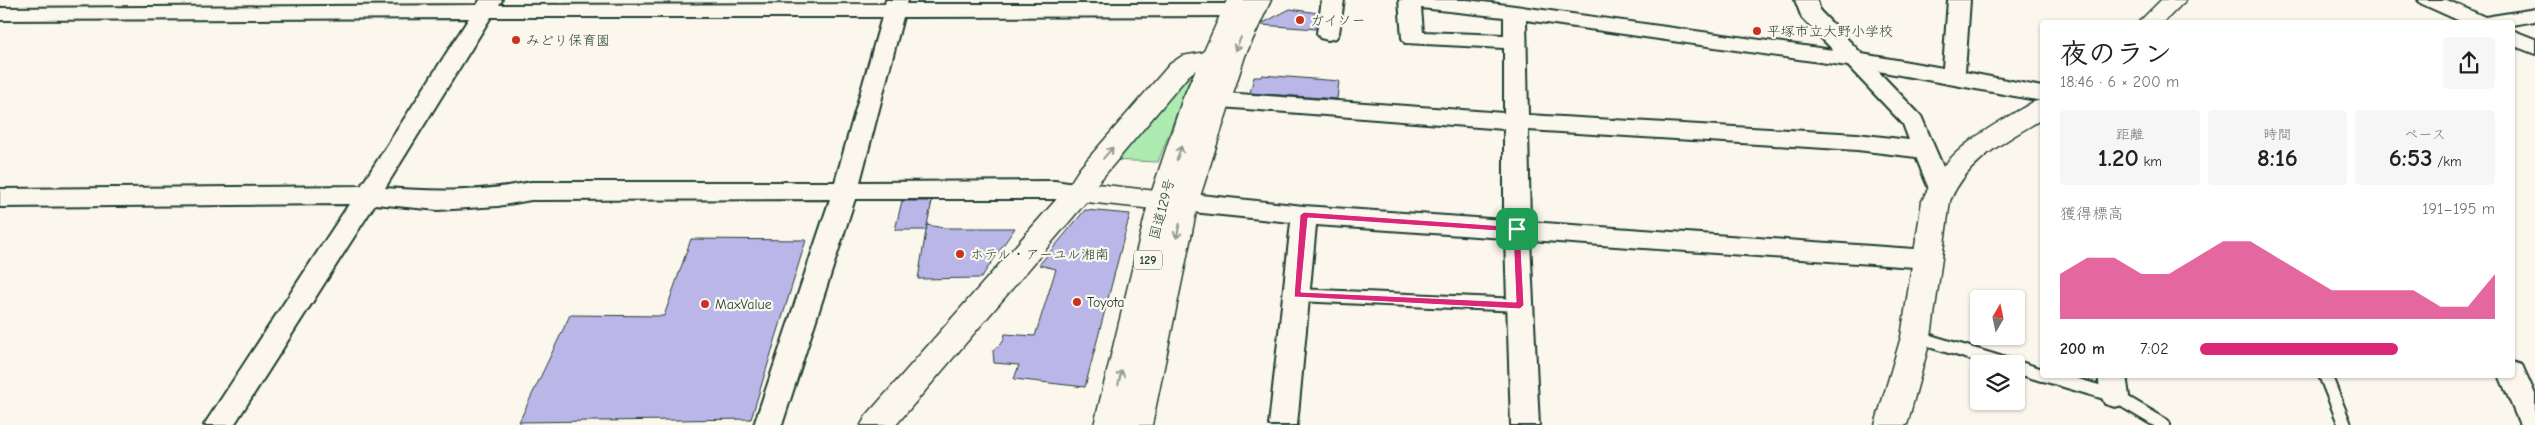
<!DOCTYPE html>
<html lang="ja">
<meta charset="utf-8">
<style>
:root{--surface:#fff;--page:#f6f6f6;--text:#202124;--muted:#757577;--accent:#db2777}
body{margin:0;font-family:"Comic Neue","Klee One",sans-serif;background:var(--page);color:var(--text);height:100vh;display:flex;flex-direction:column;font-size:19px;white-space:nowrap}
*{box-sizing:border-box;margin:0}
p{font-size:16px;color:var(--muted)}
.icon{flex:none;width:28px;height:28px;fill:none;stroke:currentColor;stroke-width:2;stroke-linecap:round;stroke-linejoin:round}
.map{position:relative;flex:1;overflow:hidden}
.panel{position:absolute;left:2040px;top:20px;width:475px;height:358px;display:flex;flex-direction:column;background:var(--surface);border-radius:5px;box-shadow:0 1px 4px #0004}
.panel>*{flex:none}
.needle{width:32px;rotate:9deg}
.tools{position:absolute;left:1970px;top:290px;display:grid;gap:10px}
.tools a{display:grid;place-items:center;width:55px;height:55px;border-radius:5px;background:var(--surface);box-shadow:0 1px 4px #0004;font-size:25px}
.pin{position:absolute;display:grid;place-items:center;width:42px;height:42px;color:#fff;margin:-21px;border-radius:10px;box-shadow:0 2px 8px #0006}
.round{display:grid;place-items:center;flex:none;width:52px;height:52px;border-radius:5px;background:var(--page)}
.overview{display:flex;align-items:center;justify-content:space-between;height:85px;padding:0 20px}
h1{font-size:28px;font-weight:700;line-height:38px}
.figures{display:grid;grid-template-columns:repeat(3,1fr);gap:8px;height:85px;padding:5px 20px}
.figures div{display:grid;align-content:center;border-radius:5px;background:var(--page);text-align:center}
.figures b{font-size:25px;font-weight:700}
.figures small{font-size:14px;font-weight:400}
.figures p{font-size:14px}
.chart{height:140px;padding:10px 20px}
.chart p{display:flex;justify-content:space-between}
.chart svg{width:100%;height:90px;margin-top:5px;fill:var(--accent);opacity:.7}
ul{padding:0 20px;list-style:none;font-size:16px}
li{display:grid;grid-template-columns:80px 60px 1fr;align-items:center;height:38px}
li i{height:12px;border-radius:6px;background:var(--accent)}
.map>svg:first-child{display:block}
</style>
<div class="map">
<svg width="2535" height="425" viewBox="0 0 2535 425">
<rect width="100%" height="100%" fill="#fbf7ec"/>
<filter id="ink" filterUnits="userSpaceOnUse"><feTurbulence type="fractalNoise" baseFrequency=".02" numOctaves="2"/><feDisplacementMap in="SourceGraphic" scale="10" xChannelSelector="R" yChannelSelector="G"/><feConvolveMatrix kernelMatrix="1 2 1 2 8 2 1 2 1" color-interpolation-filters="sRGB"/></filter>
<g filter="url(#ink)">
<polygon fill="#aeebb1" stroke="#669472" points="1186,75 1190,78 1158,162 1109,160"/>
<g fill="#bbb6e8" stroke="#1f3d34">
<polygon points="1290,9 1318,13 1316,29 1261,25 1263,23"/>
<polygon points="1262,75 1339,81 1337,99 1250,93 1254,77 1261,77"/>
<polygon points="902,201 932,201 926,230 895,230"/>
<polygon points="1085,210 1130,214 1085,387 1014,379 1019,365 994,363 993,350 1003,342 1005,334 1035,336 1056,269 1039,265"/>
<polygon points="927,225 944,228 1015,228 981,278 918,279"/>
<polygon points="691,239 806,240 751,419 519,422 570,315 664,316"/>
</g>
<g fill="none" stroke-linecap="round" stroke-linejoin="round">
<g stroke="#1f3d34" stroke-width="16">
<g id="service">
<polyline points="1297,295 1520,305"/>
<polyline points="1916,337 2006,364"/>
<polyline points="2016,367 2042,375"/>
<polyline points="2044,375 2115,396 2164,425"/>
<polyline points="2325,375 2345,425"/>
</g>
</g>
<g stroke="#1f3d34" stroke-width="4">
<g id="minor">
<path d="M480,0H502L499,5L885,4L886,0H908L907,4H1233L1241,5L1244,10L1241,15L1233,16L903,17L860,182L1055,181L1088,186L1091,192L1088,198L1079,201L1055,199H855L782,425H754L830,199L531,200L498,206L438,210L375,204L234,425H204L349,204L0,207V189L361,186L469,18L0,20V8L477,5ZM491,17H882L835,182H531C479,192 438,192 385,188Z"/>
<polygon points="1322,0 1344,0 1339,33 1336,38 1328,40 1320,38 1317,33"/>
<path d="M1399,0H1467L1515,6L1833,50L1802,18L1795,0H1817L1820,11L1862,54L1943,68L1948,0H1970L1965,72L2042,87V101L1878,71L1921,116L1952,188L1949,194L1940,197L1931,194L1916,157L1857,150L1528,130L1530,222L1928,250L1937,252L1941,259L1937,266L1928,268L1530,240L1539,425H1511L1505,238L1316,225L1297,425H1269L1291,222L1163,209L1154,206L1151,200L1154,194L1163,191L1304,206L1504,220V129L1196,105L1188,103L1185,98L1188,93L1196,91L1504,113V48L1405,43L1402,38ZM1421,8L1504,17V35L1423,32ZM1526,20L1848,66L1903,124L1909,140L1857,134L1528,115Z"/>
<polygon points="2418,0 2447,0 2485,17 2535,9 2535,21 2512,25 2512,22 2462,22 2422,4"/>
<polygon points="2512,30 2535,39 2535,54 2512,45"/>
<polygon points="2512,362 2522,365 2535,394 2535,425 2520,425 2499,375 2512,375"/>
<polygon points="2098,375 2126,375 2129,396 2125,404 2115,407 2105,404 2101,396"/>
</g>
</g>
<g stroke="#1f3d34" stroke-width="3">
<g id="tertiary">
<polygon points="2161,0 2186,0 2164,22 2139,22"/>
<polygon points="1212,51 1221,54 1224,59 1221,64 1198,68 1188,76 1097,184 1173,193 1177,200 1173,207 1163,210 1086,202 896,425 861,425 866,416 1069,185 1080,168 1170,64 1182,56"/>
<path d="M2042,100V119C2006,141 1967,160 1950,201L1931,337L1907,425H1875L1901,337L1922,201C1946,148 1986,130 2033,102Z"/>
</g>
</g>
<g stroke="#1f3d34" stroke-width="3">
<polygon id="trunk" points="1227,0 1271,0 1245,56 1198,203 1152,425 1094,425 1149,200 1183,98"/>
</g>
<use href="#service" stroke="#fbf7ec" stroke-width="12"/>
<use href="#minor" fill="#fbf7ec" fill-rule="evenodd"/>
<use href="#tertiary" fill="#fbf7ec" fill-rule="evenodd"/>
<use href="#trunk" fill="#fbf7ec" fill-rule="evenodd"/>
</g>
<defs><path id="oneway-shaft" d="M-6 0H5M1.5-3L5.5 0L1.5 3" fill="none" stroke-width="1.6" stroke-linecap="round" stroke-linejoin="round" transform="scale(1.25)"/></defs>
<g stroke="#8d9a90">
<use href="#oneway-shaft" transform="translate(1238 44) rotate(114)"/>
<use href="#oneway-shaft" transform="translate(1108 153) rotate(-49)"/>
<use href="#oneway-shaft" transform="translate(1179 153) rotate(-72)"/>
<use href="#oneway-shaft" transform="translate(1178 231) rotate(103)"/>
<use href="#oneway-shaft" transform="translate(1120 377) rotate(-77)"/>
</g>
</g>
<path fill="#db2777" stroke="#fff" fill-rule="evenodd" d="M1304,212L1520,227L1524,305L1520,309L1294,297L1300,215ZM1308,218L1513,232L1516,302L1301,292Z"/>
<g fill="#c8321e" stroke="#fbf7ec" stroke-width="2">
<circle cx="1300" cy="20" r="5"/>
<circle cx="1757" cy="31" r="5"/>
<circle cx="516" cy="40" r="5"/>
<circle cx="960" cy="254" r="5"/>
<circle cx="1077" cy="302" r="5"/>
<circle cx="705" cy="304" r="5"/>
</g>
<g text-anchor="middle" dominant-baseline="central" stroke-width="4.5" stroke-linejoin="round" paint-order="stroke">
<rect fill="#fbf7ec" stroke="#61756b" stroke-width="1" x="1134" y="250.5" width="28" height="19" rx="4"/>
<g font-size="12" font-weight="bold" fill="#1f3d34">
<text x="1148" y="260">129</text>
</g>
<g font-size="14" fill="#1f3d34" stroke="#fbf7ec" text-anchor="start">
<text x="1310" y="20">ガイソー</text>
<text x="1767" y="31">平塚市立大野小学校</text>
<text x="526" y="40">みどり保育園</text>
<text x="970" y="254">ホテル・アーユル湘南</text>
<text x="1087" y="302">Toyota</text>
<text x="715" y="304">MaxValue</text>
</g>
<g font-size="14" fill="#1f3d34" stroke="#fbf7ec">
<text transform="translate(1162 209) rotate(-75)">国道129号</text>
</g>
</g>
</svg>
<div class="tools">
<a><svg class="needle" viewBox="-14 -14 28 28"><path d="M0-13l5 13h-10z" fill="#e53935"/><path d="M0 13l5-13h-10z" fill="#757577"/></svg></a>
<a><svg class="icon" aria-label="layers" viewBox="0 0 24 24"><path d="M12 4l9 5-9 5-9-5zM3 14l9 5 9-5"/></svg></a>
</div>
<div class="pin" style="left:1517px;top:229px;background:#1e9e55"><svg class="icon" aria-label="arrive" viewBox="0 0 24 24"><path d="M6 21V4h12l-3 4 3 4H6"/></svg></div>
<section class="panel">
<div class="overview"><div><h1>夜のラン</h1><p>18:46 · 6 × 200 m</p></div><a class="round"><svg class="icon" aria-label="share" viewBox="0 0 24 24"><path d="M12 15V3M7 8l5-5 5 5M5 13v7h14v-7"/></svg></a></div>
<div class="figures">
<div><p>距離</p><b>1.20<small> km</small></b></div>
<div><p>時間</p><b>8:16</b></div>
<div><p>ペース</p><b>6:53<small> /km</small></b></div>
</div>
<div class="chart"><p><span>獲得標高</span>191–195 m</p>
<svg viewBox="0 0 160 44" preserveAspectRatio="none"><path d="M0 44V22L10 14L20 14L30 22L40 22L50 14L60 6L70 6L80 14L90 22L100 30L110 30L120 30L130 30L140 38L150 38L160 22V44z"/></svg>
</div>
<ul>
<li><b>200 m</b>7:02<i style="width:67%"></i></li>
</ul>
</section>
</div>
